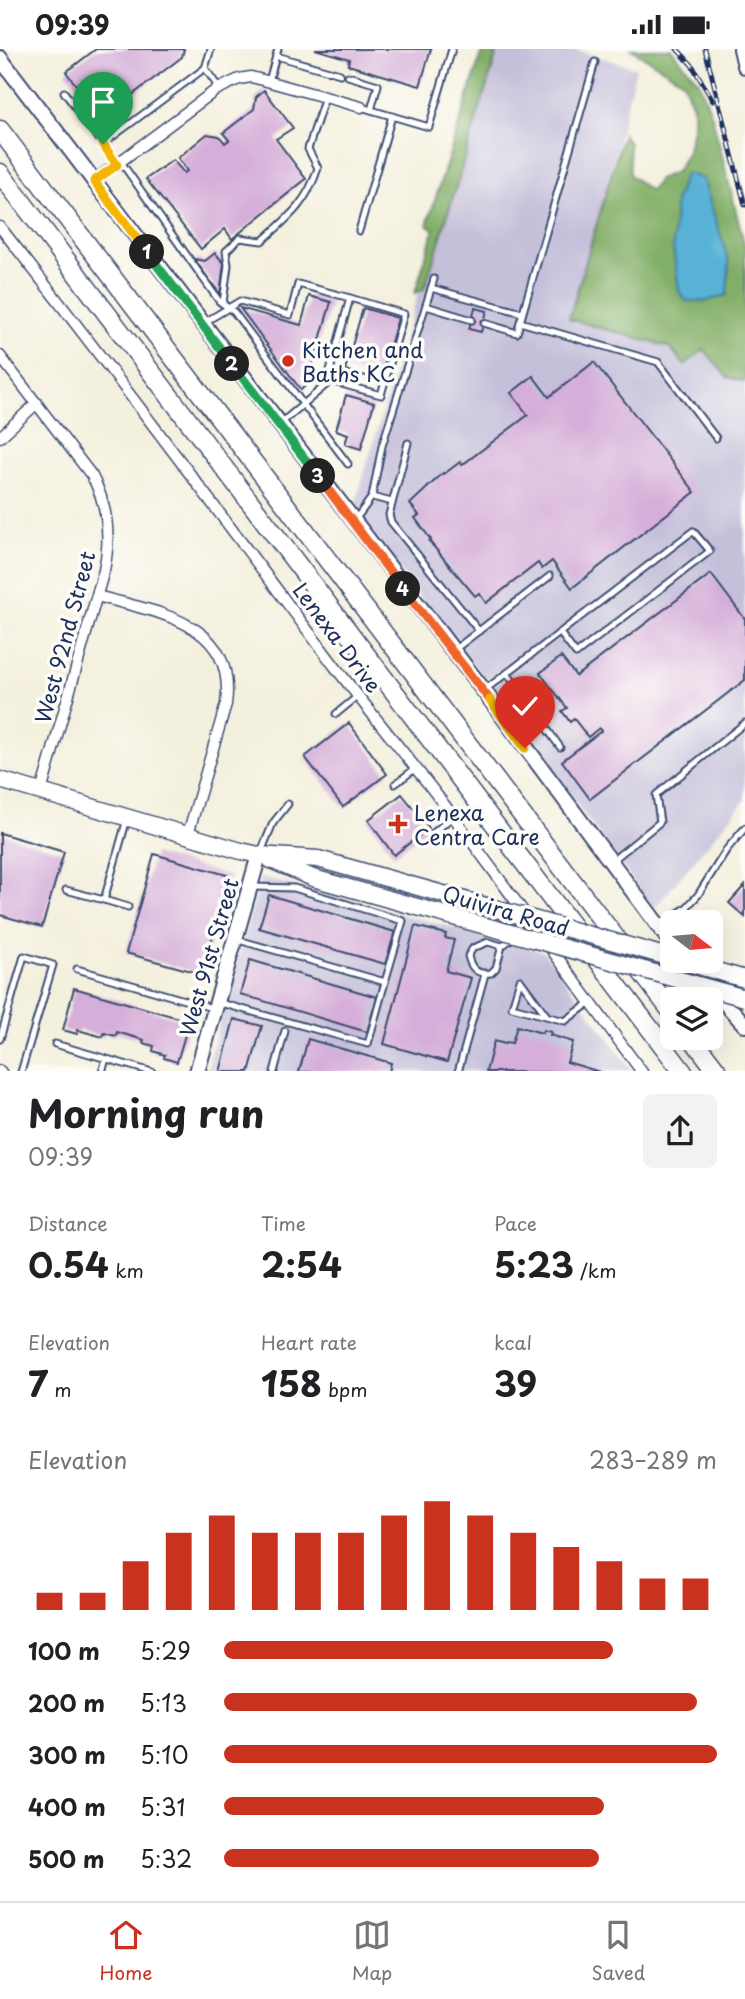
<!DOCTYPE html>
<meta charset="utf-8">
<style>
:root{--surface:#fff;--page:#f2f2f2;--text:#202124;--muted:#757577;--line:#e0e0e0;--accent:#c8321e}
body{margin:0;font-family:"Playpen Sans",sans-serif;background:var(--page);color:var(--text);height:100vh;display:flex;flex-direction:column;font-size:26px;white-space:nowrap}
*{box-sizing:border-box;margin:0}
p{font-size:23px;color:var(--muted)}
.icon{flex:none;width:38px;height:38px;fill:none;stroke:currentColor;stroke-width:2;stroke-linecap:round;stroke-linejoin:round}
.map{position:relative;height:1022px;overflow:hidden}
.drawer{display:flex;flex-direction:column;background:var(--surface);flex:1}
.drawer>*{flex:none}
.needle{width:46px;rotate:106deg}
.tools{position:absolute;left:660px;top:861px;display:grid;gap:14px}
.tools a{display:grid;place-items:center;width:63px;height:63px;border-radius:10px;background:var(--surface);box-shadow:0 7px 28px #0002;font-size:35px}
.pin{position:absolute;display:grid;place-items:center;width:60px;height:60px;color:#fff;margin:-72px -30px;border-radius:50% 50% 50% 0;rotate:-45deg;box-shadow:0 0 7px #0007}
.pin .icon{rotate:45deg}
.km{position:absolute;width:35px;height:35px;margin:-18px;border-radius:50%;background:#222;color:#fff;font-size:19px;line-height:35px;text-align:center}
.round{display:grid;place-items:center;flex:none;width:74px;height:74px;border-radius:10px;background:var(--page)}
.summary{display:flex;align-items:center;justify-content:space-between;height:119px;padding:0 28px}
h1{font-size:38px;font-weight:700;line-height:52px}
.figures{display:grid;grid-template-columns:repeat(3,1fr);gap:10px;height:119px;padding:7px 28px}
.figures div{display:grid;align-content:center}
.figures b{font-size:35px;font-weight:700}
.figures small{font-size:19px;font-weight:400}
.figures p{font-size:19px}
.chart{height:196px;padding:14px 28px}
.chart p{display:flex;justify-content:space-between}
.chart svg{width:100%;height:126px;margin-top:7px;stroke:var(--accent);stroke-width:6}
ul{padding:0 28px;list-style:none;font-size:23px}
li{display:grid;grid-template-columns:112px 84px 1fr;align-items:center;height:52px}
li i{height:18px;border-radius:9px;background:var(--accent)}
.status{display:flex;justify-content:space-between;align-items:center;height:49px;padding:0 35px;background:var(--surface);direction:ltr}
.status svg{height:19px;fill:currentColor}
.tabs{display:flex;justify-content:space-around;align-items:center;height:98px;border-top:2px solid var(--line);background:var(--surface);font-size:19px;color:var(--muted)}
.tabs a{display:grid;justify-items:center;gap:4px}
.tabs .active{color:var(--accent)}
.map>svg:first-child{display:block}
</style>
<div class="status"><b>09:39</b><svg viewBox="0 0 49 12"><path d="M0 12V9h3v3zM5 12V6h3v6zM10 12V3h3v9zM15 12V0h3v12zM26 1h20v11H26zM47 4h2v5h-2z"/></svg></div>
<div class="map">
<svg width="745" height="1023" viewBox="0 0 745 1023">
<rect width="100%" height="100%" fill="#fdfcf7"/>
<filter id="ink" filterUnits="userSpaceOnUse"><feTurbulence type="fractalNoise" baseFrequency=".0143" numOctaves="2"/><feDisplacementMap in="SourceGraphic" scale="14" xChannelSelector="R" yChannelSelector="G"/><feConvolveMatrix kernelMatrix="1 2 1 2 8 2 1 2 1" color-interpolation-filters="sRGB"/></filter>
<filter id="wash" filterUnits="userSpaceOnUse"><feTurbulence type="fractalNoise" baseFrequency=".00686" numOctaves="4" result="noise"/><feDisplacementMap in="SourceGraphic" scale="28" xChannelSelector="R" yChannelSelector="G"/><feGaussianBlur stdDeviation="1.57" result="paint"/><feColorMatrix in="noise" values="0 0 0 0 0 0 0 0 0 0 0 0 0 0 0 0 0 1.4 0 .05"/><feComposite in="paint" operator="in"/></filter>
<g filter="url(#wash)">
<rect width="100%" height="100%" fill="#f4f0de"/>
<g fill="#c5c0da">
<polygon points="491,0 573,0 636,19 574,268 704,302 745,327 745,751 654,860 481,626 353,462"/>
<polygon points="261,828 544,903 633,1022 206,1023"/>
</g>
<g fill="#82af67" stroke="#4e6f62" stroke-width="2">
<polygon points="483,0 498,0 434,210 424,240 415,244 434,180 427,176"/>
<polygon points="631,0 671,0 699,33 712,67 745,198 745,333 727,328 704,300 685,316 669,298 569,270 623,85 629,94 630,126 650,142 660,129 676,123 687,104 693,79 693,58 683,32"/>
</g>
<polygon fill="#59b2d6" stroke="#3a709a" stroke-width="2" points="685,124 703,130 729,213 727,246 706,252 686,252 679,242 673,199 675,154"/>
<g id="blocks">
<g fill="#d5afd9">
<polygon points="96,0 184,0 182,8 102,69 66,23"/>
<polygon points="315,0 431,0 420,37 348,16 349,10"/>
<polygon points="264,41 293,79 276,90 306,130 232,190 225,180 201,200 146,130 173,111 184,124 187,122 178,109 207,85 219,87 225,94 229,91 223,84 254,60 256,48"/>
<polygon points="215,204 224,214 220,245 194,210 205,212"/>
<polygon points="309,247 331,253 307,335 301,341 240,259 301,276"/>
<polygon points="363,259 398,269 380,331 345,321"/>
<polygon points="475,259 487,262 481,283 469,280"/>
<polygon points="594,313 695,443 572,539 552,512 542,520 538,514 486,554 479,544 475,547 429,492 431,491 415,469 419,466 410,455 443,424 444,425 460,413 462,416 528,366 511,344 533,327 549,348"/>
<polygon points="346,346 374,354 361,400 345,395 348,385 336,381"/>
<polygon points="711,525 745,570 745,631 590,750 562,712 601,682 599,679 588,688 574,670 570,673 562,662 567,659 540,624 561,608 576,627"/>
<polygon points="349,674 387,725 343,758 305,708"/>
<polygon points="402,745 429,779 394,806 368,771"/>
<polygon points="0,784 64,803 42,878 0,866"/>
<polygon points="154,805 230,827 202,925 126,904"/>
<polygon points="745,836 745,868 729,854"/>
<polygon points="269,846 395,883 385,915 259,879"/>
<polygon points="415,877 446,885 445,889 454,891 446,922 471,929 447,1013 384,995"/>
<polygon points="250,911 377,948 367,983 240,945"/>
<polygon points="74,939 189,972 177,1013 164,1009 165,1006 153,1002 154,997 143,994 144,991 117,983 116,987 104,984 103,988 78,981 77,985 63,981"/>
<polygon points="234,970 262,977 249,1023 220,1023"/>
<polygon points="517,977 542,984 543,981 551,983 550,986 573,993 567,1013 600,1023 486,1023 494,992 505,995 506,993 512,994"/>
<polygon points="308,990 391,1014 389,1023 299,1023"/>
</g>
</g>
</g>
<g filter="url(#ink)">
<use href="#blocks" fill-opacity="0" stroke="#3c4c71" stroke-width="2"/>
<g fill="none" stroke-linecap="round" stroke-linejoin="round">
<g stroke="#3c4c71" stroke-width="9">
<g id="lane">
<polyline points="276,7 340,25"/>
<polyline points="205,19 219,39"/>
<polyline points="348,27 378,36 371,61"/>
<polyline points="269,32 278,0"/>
<polyline points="64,43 103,95 205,19 211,0"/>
<polyline points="361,58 429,78 452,0"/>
<polyline points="103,95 117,116"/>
<polyline points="121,113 219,252 234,263 348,415"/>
<polyline points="359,182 392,67"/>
<polyline points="431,239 522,264"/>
<path d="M223,254L228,216L226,202L240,189L262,192C289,168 307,154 318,119L308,100L325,48"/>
<polyline points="426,257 472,271"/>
<polyline points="205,273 240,252 290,266 298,235 350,249 326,336 281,374"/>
<polyline points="520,273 658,313 716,389"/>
<polyline points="484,274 517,284 595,13"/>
<polyline points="327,331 381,346 404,265 350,249"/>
<polyline points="408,394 389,466 391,473 479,582"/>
<polyline points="372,448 382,397 434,230"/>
<polyline points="355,471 372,448 392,453"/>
<polyline points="454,601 550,527"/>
<polyline points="507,624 560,698"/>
<polyline points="486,640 693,482 710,502 576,605 560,584"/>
<polyline points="336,665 358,647"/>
<polyline points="395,735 416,719"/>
<polyline points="430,787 453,767"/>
<polyline points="261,803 273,774 288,755"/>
<polyline points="613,811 660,773 656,746 745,674"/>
<polyline points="66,841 104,851 127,770"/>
<polyline points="104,851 128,858"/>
<polyline points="661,875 686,859 698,846 727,800 745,779"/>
<polyline points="235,890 385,933 403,872 294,839 253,838"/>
<path d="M502,897L488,893L473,899L468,907C471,920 477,926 491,924L496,919L502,897L531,875"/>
<polyline points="77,920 212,959"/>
<polyline points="217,953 368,995 385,933"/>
<polyline points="547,967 520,931 512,958 565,972 591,953"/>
<polyline points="0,990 24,907 53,916 21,1023"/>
<polyline points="55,995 152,1023"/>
<polyline points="102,1023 106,1010"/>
<polyline points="274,1023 285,982"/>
<polyline points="458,1023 485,925"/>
</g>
</g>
<g stroke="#3c4c71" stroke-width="13">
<g id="street">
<polyline points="94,132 216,41 239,30 251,28 263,31 361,58"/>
<path d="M0,178C115,323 225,472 336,619C376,671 419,721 458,774C519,857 580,940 642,1023"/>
<path d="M0,307L92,427C108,457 111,488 104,521L41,743"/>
<polyline points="0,388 37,354"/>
<path d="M97,547C157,564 237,572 226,655L188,785"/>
<polyline points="0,1022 1,1023"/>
</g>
</g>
<g stroke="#3c4c71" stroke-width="18">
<g id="secondary">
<polyline points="741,0 745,17"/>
<polyline points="0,9 484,642 672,895"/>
<polyline points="687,912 745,976"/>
<polyline points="197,1023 259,806"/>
</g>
</g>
<g stroke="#3c4c71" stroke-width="19">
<g id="primary">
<polyline points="0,731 241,802 259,806 318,810"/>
<polyline points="271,811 313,829"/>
</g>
</g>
<g stroke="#3c4c71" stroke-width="21">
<g id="highway">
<polyline points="0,81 672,963"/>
<polyline points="0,124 683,1023"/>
<polyline points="692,989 718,1023"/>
</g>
</g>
<use href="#lane" stroke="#fff" stroke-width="5"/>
<use href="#street" stroke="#fff" stroke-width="10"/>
<use href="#secondary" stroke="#fff" stroke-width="14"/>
<use href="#primary" stroke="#fff" stroke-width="16"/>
<use href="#highway" stroke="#fff" stroke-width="18"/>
<g stroke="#1b2f5e" stroke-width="5">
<g id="rail">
<polyline points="677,0 692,16 713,52"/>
<polyline points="705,0 745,156"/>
</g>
</g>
<use href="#rail" stroke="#fdfcf7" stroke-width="2.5" stroke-dasharray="8" stroke-linecap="butt"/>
<g stroke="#3c4c71" stroke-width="19" stroke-linecap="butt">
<g id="primary-bridge">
<polyline points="318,810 672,909"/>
<polyline points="313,829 745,949"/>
<polyline points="681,912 745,930"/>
</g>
</g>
<use href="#primary-bridge" stroke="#fff" stroke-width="16"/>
</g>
</g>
<g fill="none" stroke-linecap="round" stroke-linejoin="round" filter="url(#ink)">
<g stroke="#fff" stroke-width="14">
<polyline id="split-1" points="103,95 117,116 94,132 147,203"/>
</g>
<g stroke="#fff" stroke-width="14">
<polyline id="split-2" points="147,203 232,315"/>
</g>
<g stroke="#fff" stroke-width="14">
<polyline id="split-3" points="232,315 318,427"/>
</g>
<g stroke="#fff" stroke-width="14">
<polyline id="split-4" points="318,427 403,540"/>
</g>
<g stroke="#fff" stroke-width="14">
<polyline id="split-5" points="403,540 490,651"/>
</g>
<g stroke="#fff" stroke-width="14">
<polyline id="split-6" points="490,651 525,699"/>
</g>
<use href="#split-1" stroke="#f5b400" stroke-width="9"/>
<use href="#split-2" stroke="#22a559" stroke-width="9"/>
<use href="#split-3" stroke="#22a559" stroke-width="9"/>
<use href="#split-4" stroke="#f0652b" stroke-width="9"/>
<use href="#split-5" stroke="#f0652b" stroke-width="9"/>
<use href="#split-6" stroke="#f5b400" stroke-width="9"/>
</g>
<g fill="#c8321e" stroke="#fdfcf7" stroke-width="2.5">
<circle cx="288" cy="312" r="7"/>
<path d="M394.5 764.5h7v7h7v7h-7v7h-7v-7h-7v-7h7z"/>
</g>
<g text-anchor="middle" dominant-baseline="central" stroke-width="7" stroke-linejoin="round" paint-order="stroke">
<g font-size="21" fill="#1b2f5e" stroke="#fdfcf7" text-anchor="start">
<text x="302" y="300">Kitchen and<tspan x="302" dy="24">Baths KC</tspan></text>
<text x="414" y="763">Lenexa<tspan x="414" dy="24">Centra Care</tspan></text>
</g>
<g font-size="21" fill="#1b2f5e" stroke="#fdfcf7">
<text transform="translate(64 588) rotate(-75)">West 92nd Street</text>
<text transform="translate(338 588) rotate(53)">Lenexa Drive</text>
<text transform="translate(506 861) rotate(16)">Quivira Road</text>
<text transform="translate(208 908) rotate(-74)">West 91st Street</text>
</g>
</g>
</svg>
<div class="tools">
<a><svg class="needle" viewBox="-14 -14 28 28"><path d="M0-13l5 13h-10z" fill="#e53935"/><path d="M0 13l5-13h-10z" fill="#757577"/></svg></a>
<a><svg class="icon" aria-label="layers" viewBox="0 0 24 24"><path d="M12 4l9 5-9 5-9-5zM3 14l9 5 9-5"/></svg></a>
</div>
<div class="pin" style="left:103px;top:95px;background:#1e9e55"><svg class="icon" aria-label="arrive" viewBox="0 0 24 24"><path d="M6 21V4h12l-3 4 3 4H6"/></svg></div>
<div class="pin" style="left:525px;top:699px;background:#d93025"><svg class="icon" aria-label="check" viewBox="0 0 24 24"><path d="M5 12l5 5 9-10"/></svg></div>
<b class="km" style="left:147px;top:203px">1</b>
<b class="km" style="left:232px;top:315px">2</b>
<b class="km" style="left:318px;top:427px">3</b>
<b class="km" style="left:403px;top:540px">4</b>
</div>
<section class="drawer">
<div class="summary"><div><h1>Morning run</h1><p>09:39</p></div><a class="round"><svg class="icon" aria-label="share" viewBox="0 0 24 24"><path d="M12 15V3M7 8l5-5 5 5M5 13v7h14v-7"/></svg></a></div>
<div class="figures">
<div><p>Distance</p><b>0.54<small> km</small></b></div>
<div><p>Time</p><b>2:54</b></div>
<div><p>Pace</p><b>5:23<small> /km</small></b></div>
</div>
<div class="figures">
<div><p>Elevation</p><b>7<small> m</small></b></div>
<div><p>Heart rate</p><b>158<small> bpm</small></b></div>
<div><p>kcal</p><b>39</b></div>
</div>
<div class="chart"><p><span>Elevation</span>283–289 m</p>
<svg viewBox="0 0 160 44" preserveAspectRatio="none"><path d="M5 44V38M15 44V38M25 44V27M35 44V17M45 44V11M55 44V17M65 44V17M75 44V17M85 44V11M95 44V6M105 44V11M115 44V17M125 44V22M135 44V27M145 44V33M155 44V33"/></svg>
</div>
<ul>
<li><b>100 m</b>5:29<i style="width:79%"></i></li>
<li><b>200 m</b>5:13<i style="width:96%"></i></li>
<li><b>300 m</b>5:10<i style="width:100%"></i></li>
<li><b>400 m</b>5:31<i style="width:77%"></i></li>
<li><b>500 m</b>5:32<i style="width:76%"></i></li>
</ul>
</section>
<nav class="tabs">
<a class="active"><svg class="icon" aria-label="home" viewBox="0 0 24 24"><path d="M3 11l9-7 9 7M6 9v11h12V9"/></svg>Home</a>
<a><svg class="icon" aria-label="map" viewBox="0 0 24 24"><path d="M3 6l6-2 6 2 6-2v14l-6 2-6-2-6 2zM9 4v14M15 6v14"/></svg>Map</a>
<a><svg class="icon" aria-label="saved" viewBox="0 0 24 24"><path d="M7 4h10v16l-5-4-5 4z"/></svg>Saved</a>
</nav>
